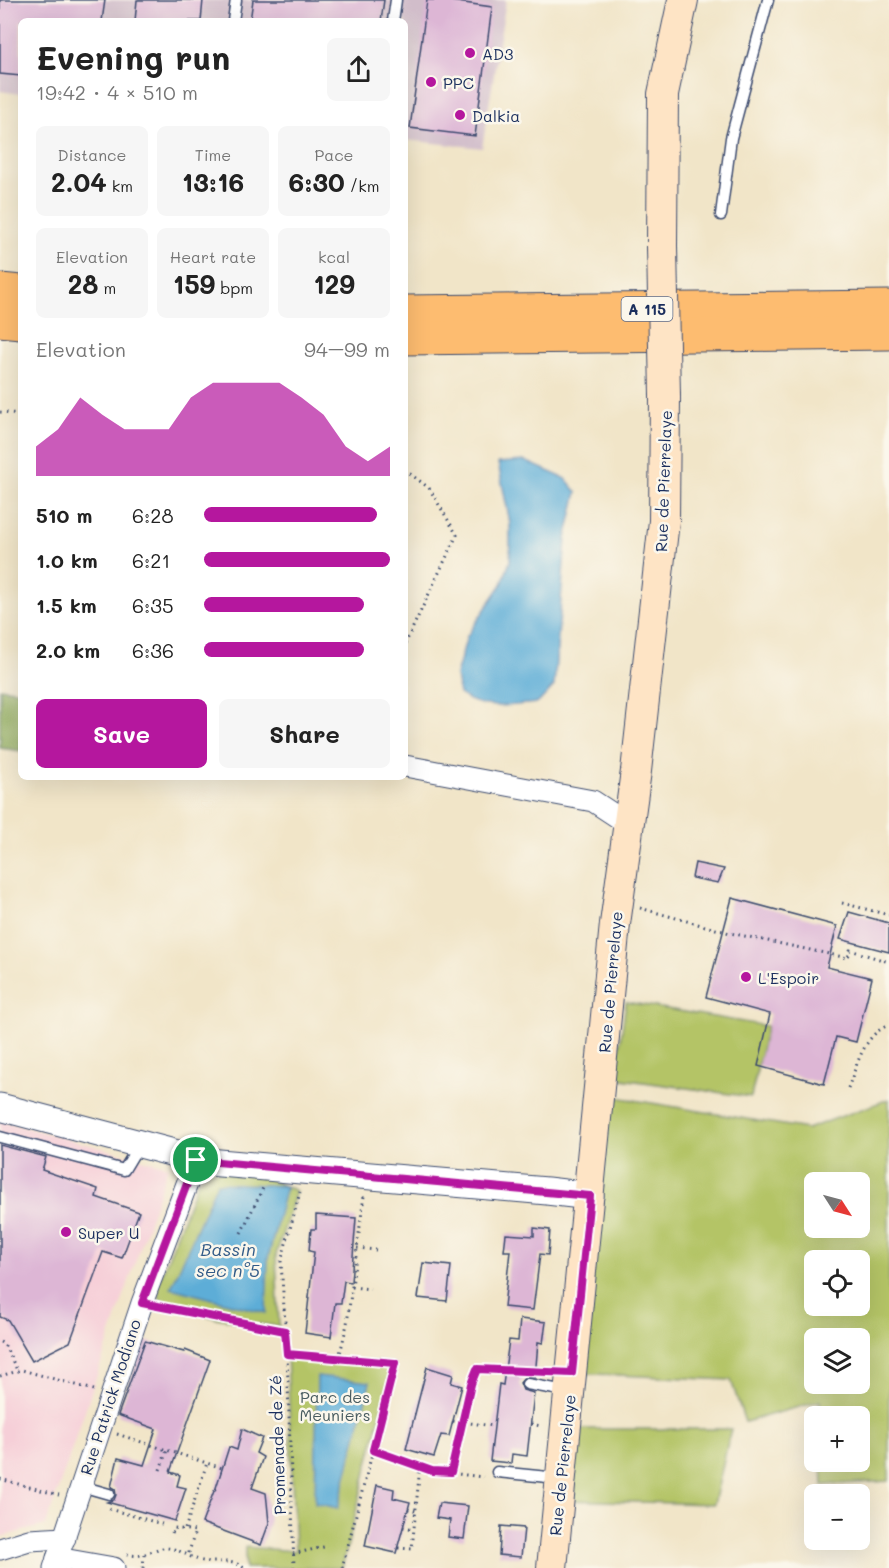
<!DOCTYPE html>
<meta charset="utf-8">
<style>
:root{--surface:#fff;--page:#f6f6f6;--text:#222;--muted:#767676;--accent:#b5179e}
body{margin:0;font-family:Mali,sans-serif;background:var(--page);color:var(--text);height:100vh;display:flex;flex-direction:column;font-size:22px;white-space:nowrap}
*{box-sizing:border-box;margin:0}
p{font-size:20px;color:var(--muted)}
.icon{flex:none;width:33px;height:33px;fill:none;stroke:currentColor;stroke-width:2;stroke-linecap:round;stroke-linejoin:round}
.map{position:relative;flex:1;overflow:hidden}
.drawer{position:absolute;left:18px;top:18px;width:390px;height:762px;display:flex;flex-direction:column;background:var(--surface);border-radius:9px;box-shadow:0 6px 24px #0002}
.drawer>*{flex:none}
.needle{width:39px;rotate:126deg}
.controls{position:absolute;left:804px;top:1172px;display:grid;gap:12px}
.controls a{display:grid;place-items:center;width:66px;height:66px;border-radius:9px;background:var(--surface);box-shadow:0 6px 24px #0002;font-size:30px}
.pin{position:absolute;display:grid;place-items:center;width:51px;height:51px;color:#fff;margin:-26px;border:3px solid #fff;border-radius:50%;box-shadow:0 2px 6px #0007}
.round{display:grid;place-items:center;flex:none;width:63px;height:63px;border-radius:9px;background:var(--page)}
.headline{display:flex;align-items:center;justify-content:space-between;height:102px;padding:0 18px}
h1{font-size:33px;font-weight:700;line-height:45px}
.stats{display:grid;grid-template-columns:repeat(3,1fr);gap:9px;height:102px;padding:6px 18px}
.stats div{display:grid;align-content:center;border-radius:9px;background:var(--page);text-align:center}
.stats b{font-size:26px;font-weight:700}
.stats small{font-size:16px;font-weight:400}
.stats p{font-size:16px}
.chart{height:168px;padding:12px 18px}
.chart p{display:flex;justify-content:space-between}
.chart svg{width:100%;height:108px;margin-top:6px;fill:var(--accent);opacity:.7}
.cta{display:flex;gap:12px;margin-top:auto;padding:12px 18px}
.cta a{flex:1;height:69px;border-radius:9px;background:var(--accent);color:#fff;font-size:24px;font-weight:700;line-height:69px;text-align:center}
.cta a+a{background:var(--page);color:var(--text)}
ul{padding:0 18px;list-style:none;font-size:20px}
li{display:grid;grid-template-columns:96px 72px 1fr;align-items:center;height:45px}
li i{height:15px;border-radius:8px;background:var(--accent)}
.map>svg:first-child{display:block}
</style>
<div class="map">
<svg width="889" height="1568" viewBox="0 0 889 1568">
<rect width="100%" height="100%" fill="#fbf7ec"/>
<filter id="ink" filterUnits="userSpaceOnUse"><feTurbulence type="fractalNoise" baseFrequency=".0167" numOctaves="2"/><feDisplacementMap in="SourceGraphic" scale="12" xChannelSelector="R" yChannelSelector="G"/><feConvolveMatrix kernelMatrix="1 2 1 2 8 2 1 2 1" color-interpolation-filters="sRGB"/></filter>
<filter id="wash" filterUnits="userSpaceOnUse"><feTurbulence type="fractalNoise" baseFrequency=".008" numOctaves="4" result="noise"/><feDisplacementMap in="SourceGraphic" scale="24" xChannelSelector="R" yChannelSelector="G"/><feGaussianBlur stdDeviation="1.35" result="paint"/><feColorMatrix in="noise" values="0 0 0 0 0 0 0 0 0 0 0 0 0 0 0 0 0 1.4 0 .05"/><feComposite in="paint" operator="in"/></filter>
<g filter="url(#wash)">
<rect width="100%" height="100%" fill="#f1e5c8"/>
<polygon fill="#f6cfd8" points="0,1121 168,1166 46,1525 0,1537"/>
<polygon fill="#d1bdca" points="0,0 506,0 482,148 405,140 405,21 21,21 21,94 0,91"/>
<g fill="#b4c466" stroke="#687a62" stroke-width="1.5" fill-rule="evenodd">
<polygon points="626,1002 767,1026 751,1097 615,1078"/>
<path d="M610,1096L807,1129L889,1099V1481L823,1485L822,1461H860V1416H821L820,1401L745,1422L731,1380L572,1373ZM814,1182H860V1227H814ZM814,1260H860V1305H814ZM814,1338H860V1383H814Z"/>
<path d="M250,1170L296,1191L276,1255L279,1326C246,1323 186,1317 159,1298L158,1284L198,1180L210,1171Z"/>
<polygon points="287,1354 393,1364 342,1568 245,1568 245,1547 295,1551"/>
<polygon points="566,1429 731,1429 714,1504 563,1500"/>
</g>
<polygon fill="#8faa5b" stroke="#556c5c" stroke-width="1.5" points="0,688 21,691 21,751 0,748"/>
<g fill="#5dadd7" stroke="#3c6e9a" stroke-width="1.5">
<path d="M525,461L566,479L577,492L566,539L554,686L538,703C509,705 484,712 459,694L456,675L467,636L502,584L510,561V523L498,463Z"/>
<polygon points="217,1183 286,1186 268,1258 266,1313 171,1288"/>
<polygon points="317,1376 370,1382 338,1508 315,1503"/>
</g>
<g id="blocks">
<g fill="#ddb6d5">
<polygon points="0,0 105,0 102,21 21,21 21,76 0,74"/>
<polygon points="137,0 203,0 201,21 135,21"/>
<polygon points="253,0 384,0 381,21 250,21"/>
<polygon points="427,0 443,0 492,7 475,136 410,128"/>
<polygon points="695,863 724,869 718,883 692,878"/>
<polygon points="732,898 837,926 827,967 872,978 856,1042 836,1037 824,1084 758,1066 770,1014 706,997"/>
<polygon points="849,912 889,923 889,952 840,939"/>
<polygon points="0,1145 46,1157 42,1170 98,1189 96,1197 139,1212 122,1258 103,1252 70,1342 32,1361 8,1320 0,1317"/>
<polygon points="316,1215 356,1218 351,1282 344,1281 341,1303 335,1303 331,1337 305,1333 314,1252 309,1251 311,1229 316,1229"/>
<polygon points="534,1228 550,1230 548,1255 540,1254 533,1310 504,1307 510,1251 504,1251 506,1234 534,1236"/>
<polygon points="423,1263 451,1266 447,1301 418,1298"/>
<polygon points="520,1319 546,1322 543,1343 538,1342 535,1378 525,1377 520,1383 523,1390 534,1393 527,1456 512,1454 511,1463 490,1461 499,1384 503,1385 509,1340 518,1341"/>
<polygon points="145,1341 184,1352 185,1350 210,1360 170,1472 180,1475 177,1486 186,1488 175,1521 107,1502 114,1500 116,1495 115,1489 111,1487 118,1458 144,1465 156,1429 118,1415"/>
<polygon points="427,1367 453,1375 451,1383 462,1386 449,1436 441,1435 434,1457 406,1449"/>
<polygon points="242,1429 262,1438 256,1453 263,1457 252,1488 266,1493 267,1502 269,1523 261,1545 202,1523 214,1491 215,1491 229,1447 237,1450"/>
<polygon points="377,1485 394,1489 393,1498 410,1502 396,1553 365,1546"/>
<polygon points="439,1503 468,1506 464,1539 448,1537 450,1520 436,1518"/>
<polygon points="501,1526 524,1528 521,1557 499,1555"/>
</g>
</g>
</g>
<g filter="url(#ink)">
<use href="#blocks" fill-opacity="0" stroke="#3b4a6e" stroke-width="1.5"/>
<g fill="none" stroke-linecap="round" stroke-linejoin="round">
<g stroke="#3b4a6e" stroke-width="13">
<g id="service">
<polyline points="233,21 236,0"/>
<polyline points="393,21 396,0"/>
<polyline points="721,215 731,138 768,0"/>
<polyline points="0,1137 124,1170 139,1145"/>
<polyline points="527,1384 566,1391"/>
<polyline points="497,1472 558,1478"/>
<polyline points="81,1486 109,1494"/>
</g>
</g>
<g stroke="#3b4a6e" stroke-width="23">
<g id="minor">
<polyline points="405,766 593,801 628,824"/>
<polyline points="0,1549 29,1540 65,1538"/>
<polyline points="57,1558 114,1568"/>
<polyline points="54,1568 142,1303 196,1160"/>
</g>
</g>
<g stroke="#3b4a6e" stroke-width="29">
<polyline id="tertiary" points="0,1107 208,1162 547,1191 590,1196"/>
</g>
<g stroke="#3b4a6e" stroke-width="32">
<g id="secondary">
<polyline points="662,246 663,94 683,0"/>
<polyline points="552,1568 615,924 636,771 664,521 665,396"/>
</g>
</g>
<g stroke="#3b4a6e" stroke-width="35">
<g id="motorway">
<polyline points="0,290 21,292"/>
<polyline points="405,312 889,307"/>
<polyline points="0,320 21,322"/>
<polyline points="405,338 889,333"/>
</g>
</g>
<g stroke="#3b4a6e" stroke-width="3" stroke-dasharray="1.5 4.5" stroke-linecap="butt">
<polyline points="0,412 21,414"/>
<polyline points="405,470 429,488 457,535 405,644"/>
<polyline points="842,903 889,915"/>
<polyline points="640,908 730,933 848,958 850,950 889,962"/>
<path d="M848,1088C857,1065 864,1034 889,1025"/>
<polyline points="241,1233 263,1188"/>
<polyline points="357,1248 376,1250"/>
<polyline points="352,1287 370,1289"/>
<polyline points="160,1306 285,1331"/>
<polyline points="0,1342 4,1344 17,1370"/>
<polyline points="287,1354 395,1363 373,1450 432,1471 483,1477"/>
<polyline points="339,1358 347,1324 364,1196"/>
<polyline points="0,1376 22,1370 94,1390"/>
<polyline points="453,1421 494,1426"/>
<polyline points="531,1424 541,1426"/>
<polyline points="117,1434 222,1468"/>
<polyline points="160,1470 167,1450"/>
<polyline points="451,1472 471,1384 477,1369 522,1371"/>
<polyline points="0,1479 59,1495"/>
<polyline points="109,1509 162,1524"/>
<polyline points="408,1509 416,1511"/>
<polyline points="403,1527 414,1529"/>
<polyline points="185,1529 207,1463"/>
<polyline points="172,1533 174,1528 195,1531 188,1556"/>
<polyline points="398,1548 412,1549 420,1466"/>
<path d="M127,1554C145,1560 154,1546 168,1548C180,1549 191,1559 203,1561C217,1564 231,1558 244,1568"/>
<polyline points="293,1554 328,1546"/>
<polyline points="143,1568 144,1555"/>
<polyline points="294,1568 287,1354 281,1262 300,1192"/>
<polyline points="342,1568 373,1450"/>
</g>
<use href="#service" stroke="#fff" stroke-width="10"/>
<use href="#minor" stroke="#fff" stroke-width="21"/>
<use href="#tertiary" stroke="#fff" stroke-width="27"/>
<use href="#secondary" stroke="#fee4c5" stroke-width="30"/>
<use href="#motorway" stroke="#fdbc6f" stroke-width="33"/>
<g stroke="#3b4a6e" stroke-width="32" stroke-linecap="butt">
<polyline id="secondary-bridge" points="662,246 665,396"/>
</g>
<use href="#secondary-bridge" stroke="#fee4c5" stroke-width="30"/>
</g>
</g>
<g fill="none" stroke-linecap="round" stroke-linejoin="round" filter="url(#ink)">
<g stroke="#fff" stroke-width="12">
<polygon id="route" points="196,1160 590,1196 572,1373 477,1369 471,1384 451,1472 432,1471 373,1450 395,1363 287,1354 285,1331 142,1303"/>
</g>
<use href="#route" stroke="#b5179e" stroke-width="8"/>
</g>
<g fill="#b5179e" stroke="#fbf7ec" stroke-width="2">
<circle cx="470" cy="53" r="6"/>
<circle cx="431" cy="82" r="6"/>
<circle cx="460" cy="115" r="6"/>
<circle cx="746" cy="977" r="6"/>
<circle cx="66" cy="1232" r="6"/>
</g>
<g text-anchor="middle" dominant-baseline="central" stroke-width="5" stroke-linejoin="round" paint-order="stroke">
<rect fill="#fbf7ec" stroke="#5e6b89" stroke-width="1.5" x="621.5" y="297" width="51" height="24" rx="4.5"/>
<g font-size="15" font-weight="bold" fill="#1b2f5e">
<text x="647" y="309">A 115</text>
</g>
<g font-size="16" fill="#1b2f5e" stroke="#fbf7ec" text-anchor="start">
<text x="482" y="53">AD3</text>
<text x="443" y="82">PPC</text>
<text x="472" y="115">Dalkia</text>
<text x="758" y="977">L'Espoir</text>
<text x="78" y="1232">Super U</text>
</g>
<g font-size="16" fill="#1b2f5e" stroke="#fbf7ec">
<text transform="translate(663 481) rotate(-88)">Rue de Pierrelaye</text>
<text transform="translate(610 982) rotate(-85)">Rue de Pierrelaye</text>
<text transform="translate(110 1397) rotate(-72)">Rue Patrick Modiano</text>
<text transform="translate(277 1445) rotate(-92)">Promenade de Zé</text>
<text transform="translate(562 1465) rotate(-84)">Rue de Pierrelaye</text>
</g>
<g font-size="16" fill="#495c60" stroke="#fbf7ec">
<text x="335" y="1396">Parc des<tspan x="335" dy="18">Meuniers</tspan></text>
</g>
<g font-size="18" font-style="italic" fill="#325b88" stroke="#fbf7ec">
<text x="228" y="1249">Bassin<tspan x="228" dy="21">sec n°5</tspan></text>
</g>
</g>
</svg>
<div class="controls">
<a><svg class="needle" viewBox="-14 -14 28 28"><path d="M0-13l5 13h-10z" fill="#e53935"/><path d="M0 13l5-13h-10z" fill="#767676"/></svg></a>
<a><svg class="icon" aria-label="locate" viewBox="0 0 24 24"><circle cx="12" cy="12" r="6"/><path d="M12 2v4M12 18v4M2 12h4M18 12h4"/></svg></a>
<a><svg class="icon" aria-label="layers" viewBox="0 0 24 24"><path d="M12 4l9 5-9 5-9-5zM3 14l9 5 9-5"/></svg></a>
<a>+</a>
<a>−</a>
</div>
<div class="pin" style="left:196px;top:1160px;background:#1e9e55"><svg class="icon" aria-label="arrive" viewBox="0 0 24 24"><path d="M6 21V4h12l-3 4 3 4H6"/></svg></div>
<section class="drawer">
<div class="headline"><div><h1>Evening run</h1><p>19:42 · 4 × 510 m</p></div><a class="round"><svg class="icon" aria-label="share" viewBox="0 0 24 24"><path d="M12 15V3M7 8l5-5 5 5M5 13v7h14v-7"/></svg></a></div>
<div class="stats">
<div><p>Distance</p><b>2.04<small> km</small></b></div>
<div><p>Time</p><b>13:16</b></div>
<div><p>Pace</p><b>6:30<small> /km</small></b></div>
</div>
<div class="stats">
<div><p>Elevation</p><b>28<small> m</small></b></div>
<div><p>Heart rate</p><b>159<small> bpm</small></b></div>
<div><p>kcal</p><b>129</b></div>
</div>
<div class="chart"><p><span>Elevation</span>94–99 m</p>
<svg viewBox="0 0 160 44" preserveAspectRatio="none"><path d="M0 44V32L10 25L20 12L30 19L40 25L50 25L60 25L70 12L80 6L90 6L100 6L110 6L120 12L130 19L140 32L150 38L160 32V44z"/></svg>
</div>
<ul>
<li><b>510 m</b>6:28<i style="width:93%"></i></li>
<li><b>1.0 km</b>6:21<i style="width:100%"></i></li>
<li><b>1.5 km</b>6:35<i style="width:86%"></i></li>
<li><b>2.0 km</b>6:36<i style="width:86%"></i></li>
</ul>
<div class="cta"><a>Save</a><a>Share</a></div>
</section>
</div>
